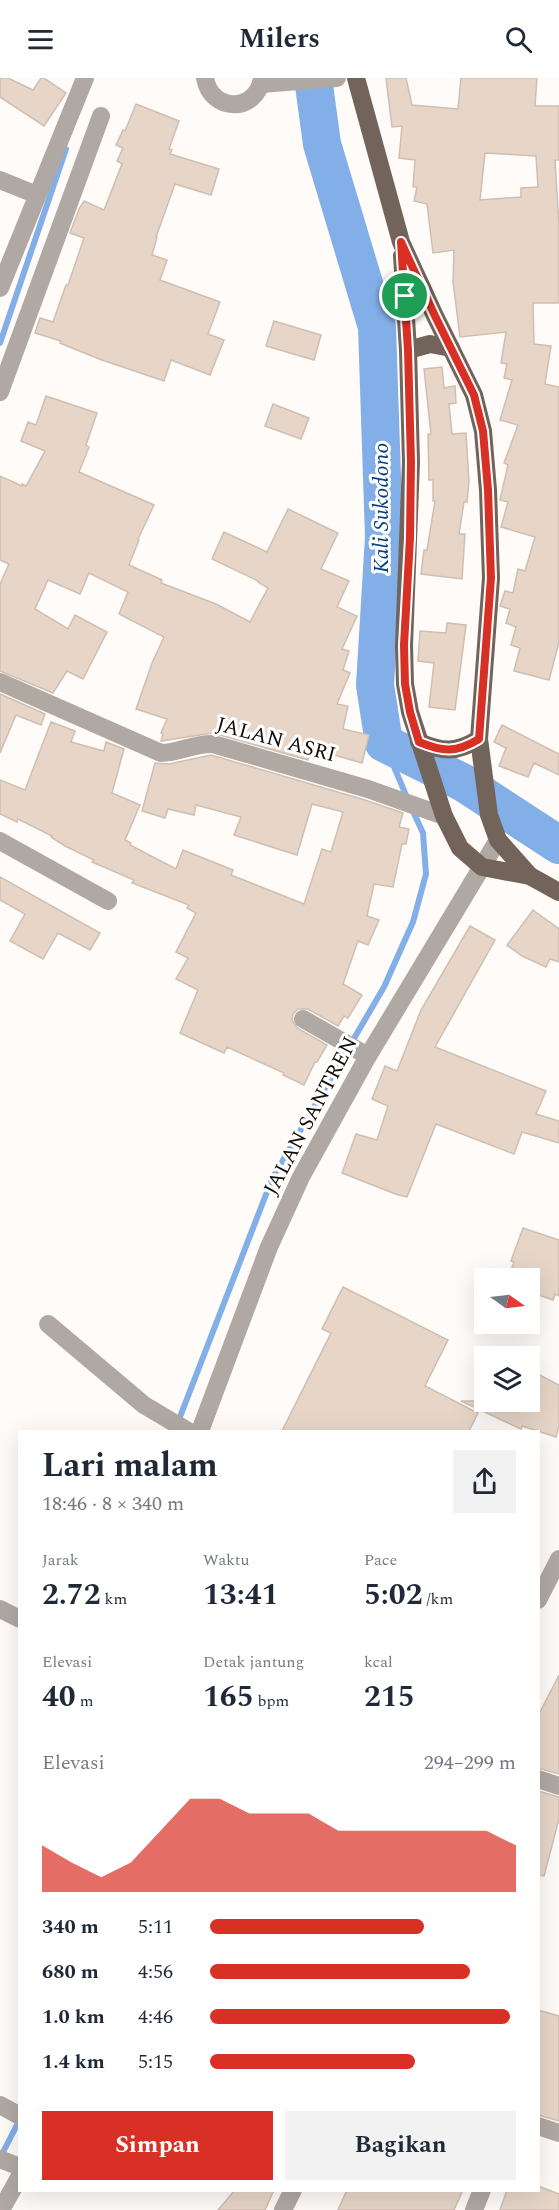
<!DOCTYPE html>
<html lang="id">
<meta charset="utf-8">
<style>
:root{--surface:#fff;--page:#f2f2f3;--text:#1f2937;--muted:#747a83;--accent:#d93025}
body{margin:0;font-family:Spectral,serif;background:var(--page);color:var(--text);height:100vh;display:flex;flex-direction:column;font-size:22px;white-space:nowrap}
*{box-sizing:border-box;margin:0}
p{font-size:20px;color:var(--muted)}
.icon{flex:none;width:33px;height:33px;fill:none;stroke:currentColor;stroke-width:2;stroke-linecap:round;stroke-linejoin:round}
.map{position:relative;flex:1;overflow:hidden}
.details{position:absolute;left:18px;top:1352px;width:522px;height:762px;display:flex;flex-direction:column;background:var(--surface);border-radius:0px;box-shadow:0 6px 24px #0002}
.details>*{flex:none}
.needle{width:39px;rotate:104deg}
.tools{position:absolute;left:474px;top:1190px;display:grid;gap:12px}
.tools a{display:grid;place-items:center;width:66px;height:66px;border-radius:0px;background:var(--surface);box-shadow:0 6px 24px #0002;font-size:30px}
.pin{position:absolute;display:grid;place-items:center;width:51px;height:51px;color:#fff;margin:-26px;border:3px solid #fff;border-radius:50%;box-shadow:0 2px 6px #0007}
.round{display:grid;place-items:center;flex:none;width:63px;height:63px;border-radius:0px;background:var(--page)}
.headline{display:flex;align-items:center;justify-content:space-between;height:102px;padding:0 24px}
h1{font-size:33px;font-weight:700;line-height:45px}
.metrics{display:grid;grid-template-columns:repeat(3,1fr);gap:9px;height:102px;padding:6px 24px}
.metrics div{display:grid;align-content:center}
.metrics b{font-size:30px;font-weight:700}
.metrics small{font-size:16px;font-weight:400}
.metrics p{font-size:16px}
.chart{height:168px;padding:12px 24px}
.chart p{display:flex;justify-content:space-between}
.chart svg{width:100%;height:108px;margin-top:6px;fill:var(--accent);opacity:.7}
.primary-button{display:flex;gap:12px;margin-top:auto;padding:12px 24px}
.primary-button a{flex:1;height:69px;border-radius:0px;background:var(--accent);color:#fff;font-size:24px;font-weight:700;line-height:69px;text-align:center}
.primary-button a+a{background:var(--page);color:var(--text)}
ul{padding:0 24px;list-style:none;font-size:20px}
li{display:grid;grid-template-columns:96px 72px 1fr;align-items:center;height:45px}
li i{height:15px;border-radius:8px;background:var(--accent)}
header{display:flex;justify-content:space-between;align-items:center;height:78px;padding:0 24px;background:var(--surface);font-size:27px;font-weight:700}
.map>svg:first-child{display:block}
</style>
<header><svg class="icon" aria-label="menu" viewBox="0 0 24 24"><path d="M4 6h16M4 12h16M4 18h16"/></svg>Milers<svg class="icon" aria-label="search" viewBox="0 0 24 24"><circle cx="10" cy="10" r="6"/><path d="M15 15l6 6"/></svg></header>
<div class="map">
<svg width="559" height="2132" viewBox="0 0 559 2132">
<rect width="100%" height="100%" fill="#fefbf8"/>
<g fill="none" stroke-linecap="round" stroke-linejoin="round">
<g stroke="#83afe8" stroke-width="6">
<polyline points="0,265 66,71"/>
<polyline points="384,665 408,722"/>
<polyline points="178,1344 272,1101 384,909 413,844 426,796 423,755 412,731"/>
<polyline points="1,2078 20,2041"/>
</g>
<polyline stroke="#83afe8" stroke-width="38" points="313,0 322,66 377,249 384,459 375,607 384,665 464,705 559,767"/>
</g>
<g fill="#e7d6c8" stroke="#cfbfb1" stroke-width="1.5" fill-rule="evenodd">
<polygon points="0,0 8,0 33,12 41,0 44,0 66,15 44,48 0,19"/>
<path d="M386,0H406L412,27L458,31L461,0H537L535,28H559V82H555L559,147V225H533L534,266L551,268L545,306L559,309V564L549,602L514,593L520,570L511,567L516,549L506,545L510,531L500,528L505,513L513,515L518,491L525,493L535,459L501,449L508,424L500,422L508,387L504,385L518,347L500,342L512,302L504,300L507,286L501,285L506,254L460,259L453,204L454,172L433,175L427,126L414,123L417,109H413L415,82L399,80L402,48L392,49ZM485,75L536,78L538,109L521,110V119L480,122Z"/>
<polygon points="136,26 179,43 169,71 172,72 170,76 219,91 211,117 175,106 156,159 157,159 152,177 167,182 160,202 220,224 208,256 224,262 210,297 171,282 164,303 99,281 60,265 61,263 35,255 40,240 53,244 66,207 68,207 84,160 70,155 79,131 84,123 104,132 122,86 117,83 123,70 116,67 123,52 125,53"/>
<polygon points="274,243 321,257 314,282 266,268"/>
<polygon points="442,289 444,310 455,308 456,325 449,326 452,356 466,355 469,404 467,424 464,424 459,456 465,456 462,501 421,496 424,472 427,472 435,423 433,423 433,402 429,402 428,356 431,356 424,291"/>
<polygon points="46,318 97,335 86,367 89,369 79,394 154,427 138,461 139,462 129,487 162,502 161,505 216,526 250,544 268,510 258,504 258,503 212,481 224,454 267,474 288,431 338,455 321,491 349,503 337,529 357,538 342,571 349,573 343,592 350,595 337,626 348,628 343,651 369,657 362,685 310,670 308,682 213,655 161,663 163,656 161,655 167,641 136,631 152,585 164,559 119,536 128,514 89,495 80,516 48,502 35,531 68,551 75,537 107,554 83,601 67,593 53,615 0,593 0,506 9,486 0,482 0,398 22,408 22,406 26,408 45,373 21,363 28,344 36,347"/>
<polygon points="273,326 309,340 301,361 265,348"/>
<polygon points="447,545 466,547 455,632 429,629 434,585 418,583 420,553 446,555"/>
<polygon points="0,616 45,636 41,647 16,637 0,675"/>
<polygon points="51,644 75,653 71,664 104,673 106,664 124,671 112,715 140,727 125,762 131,765 130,767 176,791 183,772 233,792 231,797 304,826 322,771 331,774 343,734 312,726 297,777 234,757 241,739 196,727 194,737 168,731 165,740 142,733 155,685 169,686 211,677 365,722 403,735 399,749 409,751 406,766 402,766 393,809 374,806 367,838 379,842 368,867 358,863 343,906 362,917 348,940 344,938 338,948 308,931 298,931 293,936 292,942 297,950 327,967 317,984 315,984 304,1007 283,997 284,995 227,969 224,975 180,955 198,912 176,901 188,880 176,874 196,835 187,830 189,827 132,805 134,802 92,784 94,782 65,768 51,759 52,758 18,741 17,744 0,736 0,702 25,712"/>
<polygon points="502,647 559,676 559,697 534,685 528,699 499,688 506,670 494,664"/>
<polygon points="0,799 100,855 90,872 58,855 43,881 10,863 25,836 0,822"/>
<polygon points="533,832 559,851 559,884 550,881 546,889 522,878 507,867"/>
<polygon points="470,848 495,862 435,969 546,1013 536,1036 559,1043 559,1065 522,1054 514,1076 436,1046 407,1119 398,1117 342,1095 356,1056 377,1062 388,1028 372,1021 385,988 397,993 421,932"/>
<polygon points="523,1150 559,1162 559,1218 555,1216 553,1222 530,1214 530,1200 508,1200 514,1184 511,1183"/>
<polygon points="343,1209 448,1262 425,1308 478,1335 469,1353 282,1353 331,1255 322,1251"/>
<polygon points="530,1292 559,1307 559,1348 556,1359 522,1348 521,1351 461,1323 530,1323"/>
<polygon points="559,1597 559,1696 538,1690 538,1638"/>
<polygon points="538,1713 559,1719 559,1741 544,1798 538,1797"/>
<polygon points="538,1932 559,1938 559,2043 538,2037"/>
<polygon points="538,2108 559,2116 559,2132 500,2132 507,2112 538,2112"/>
<polygon points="235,2112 274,2112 265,2132 218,2132"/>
<polygon points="347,2112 463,2112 454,2132 338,2132"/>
</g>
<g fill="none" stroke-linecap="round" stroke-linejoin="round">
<g stroke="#b0a8a3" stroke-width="18">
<path d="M205,0C211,35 257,35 262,0"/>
<polyline points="261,6 337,0"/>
<polyline points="0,102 37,117"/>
<polyline points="0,210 85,0"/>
<polyline points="0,314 101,38"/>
<path d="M0,604L161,675C179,675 195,665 213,666L368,711L444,738"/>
<polyline points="0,763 108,823"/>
<polyline points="303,941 368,978"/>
<polyline points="48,1246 144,1327 188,1353"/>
<polyline points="200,1353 269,1169 301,1099 368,978 498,762"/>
<polyline points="538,1522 559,1481"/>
<polyline points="0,1531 20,1541"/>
<polyline points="538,1701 559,1708"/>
<polyline points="0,2027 20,2038"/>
<polyline points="538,2048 559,2055"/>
<polyline points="0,2081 20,2089"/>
<polyline points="1,2132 20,2098"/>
<polyline points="283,2132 293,2112"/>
<polyline points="474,2132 482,2112"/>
</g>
<g stroke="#72645b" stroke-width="18">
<polyline points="356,0 401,164 435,238 474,317 483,353 488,412 491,500 479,661 489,737 498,762 530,798"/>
<polyline points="402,178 408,272 411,384 404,567 405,606 410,634 444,738 460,770 482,789 530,798 559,814"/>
<polyline points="408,272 430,266 451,270"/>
<path d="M419,664C443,674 456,675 479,661"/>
</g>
</g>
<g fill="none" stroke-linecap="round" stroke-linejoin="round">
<g stroke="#fff" stroke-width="12">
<path id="route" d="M401,164L435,238L474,317L483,353L488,412L491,500L479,661C456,675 443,674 419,664L410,634L405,606L404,567L410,460L411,384L408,272Z"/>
</g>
<use href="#route" stroke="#d93025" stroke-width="8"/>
</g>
<g text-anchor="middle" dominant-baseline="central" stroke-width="6" stroke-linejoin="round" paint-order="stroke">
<g font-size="21" fill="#130e09" stroke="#fff">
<text transform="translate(276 662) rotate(15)">JALAN ASRI</text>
<text transform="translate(311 1038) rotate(-62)">JALAN SANTREN</text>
</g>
<g font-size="22" font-style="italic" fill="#034083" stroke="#fff">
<text transform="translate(381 430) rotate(-90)">Kali Sukodono</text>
</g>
</g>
</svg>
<div class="tools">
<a><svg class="needle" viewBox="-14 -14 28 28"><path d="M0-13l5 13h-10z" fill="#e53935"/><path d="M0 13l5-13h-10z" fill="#747a83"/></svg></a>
<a><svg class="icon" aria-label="layers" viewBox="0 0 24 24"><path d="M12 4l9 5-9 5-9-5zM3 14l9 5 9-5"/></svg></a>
</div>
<div class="pin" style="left:405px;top:218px;background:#1e9e55"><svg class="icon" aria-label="arrive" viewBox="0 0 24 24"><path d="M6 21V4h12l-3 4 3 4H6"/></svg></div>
<section class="details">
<div class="headline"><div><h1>Lari malam</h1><p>18:46 · 8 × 340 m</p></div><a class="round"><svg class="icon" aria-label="share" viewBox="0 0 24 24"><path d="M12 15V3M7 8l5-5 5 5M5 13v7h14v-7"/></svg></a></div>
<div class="metrics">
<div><p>Jarak</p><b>2.72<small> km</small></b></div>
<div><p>Waktu</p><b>13:41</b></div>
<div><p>Pace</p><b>5:02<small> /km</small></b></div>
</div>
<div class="metrics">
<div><p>Elevasi</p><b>40<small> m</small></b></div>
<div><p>Detak jantung</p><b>165<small> bpm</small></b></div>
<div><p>kcal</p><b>215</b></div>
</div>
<div class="chart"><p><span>Elevasi</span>294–299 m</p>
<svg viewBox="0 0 160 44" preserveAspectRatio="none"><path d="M0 44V25L10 32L20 38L30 32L40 19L50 6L60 6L70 12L80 12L90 12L100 19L110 19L120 19L130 19L140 19L150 19L160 25V44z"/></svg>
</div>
<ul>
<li><b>340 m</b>5:11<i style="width:70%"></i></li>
<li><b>680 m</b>4:56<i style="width:85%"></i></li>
<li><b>1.0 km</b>4:46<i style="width:98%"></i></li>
<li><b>1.4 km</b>5:15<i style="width:67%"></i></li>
</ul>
<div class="primary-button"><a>Simpan</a><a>Bagikan</a></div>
</section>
</div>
